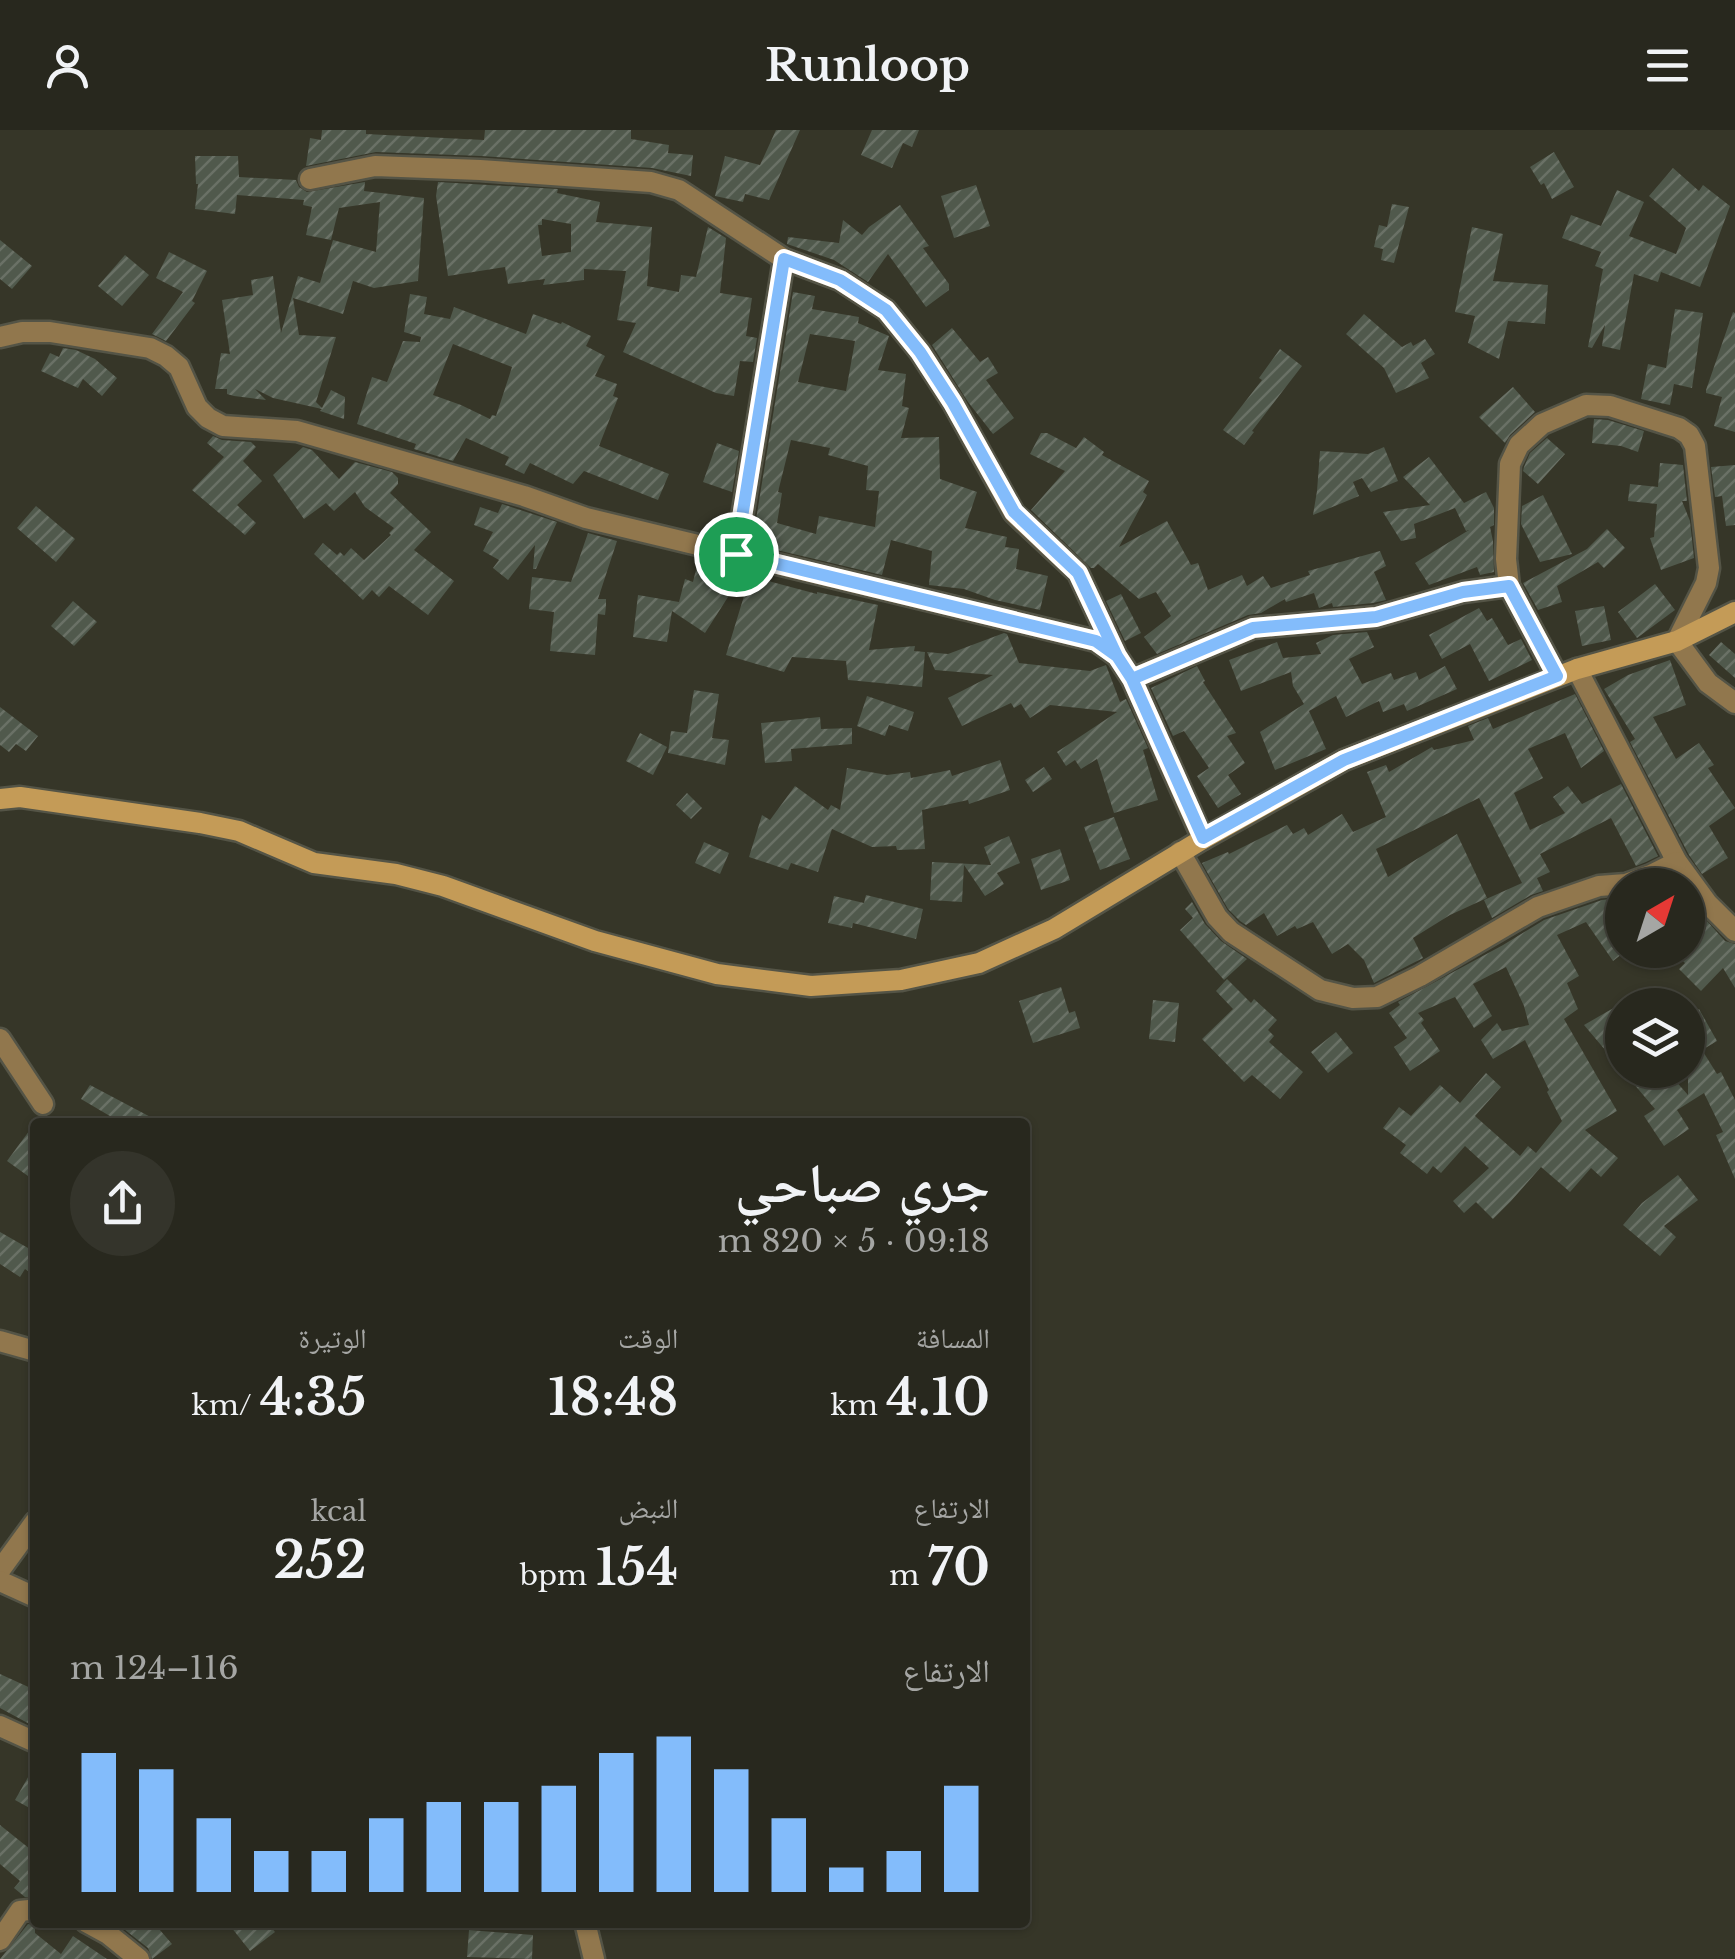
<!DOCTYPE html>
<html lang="ar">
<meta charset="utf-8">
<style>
:root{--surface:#28281e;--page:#34342b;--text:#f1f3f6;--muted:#a5a6a4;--line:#44443c;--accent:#83bcfb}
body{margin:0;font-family:"Libre Baskerville","Noto Naskh Arabic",serif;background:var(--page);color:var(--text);direction:rtl;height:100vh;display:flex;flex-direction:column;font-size:38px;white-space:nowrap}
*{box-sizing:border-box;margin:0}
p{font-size:32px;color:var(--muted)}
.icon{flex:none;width:55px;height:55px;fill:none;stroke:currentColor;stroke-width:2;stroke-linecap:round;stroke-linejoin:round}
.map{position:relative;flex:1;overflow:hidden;direction:ltr}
.drawer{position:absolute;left:30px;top:988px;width:1000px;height:810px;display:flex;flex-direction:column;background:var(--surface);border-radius:10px;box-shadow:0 2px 8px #0004,0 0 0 2px var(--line);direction:rtl}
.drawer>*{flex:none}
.needle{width:65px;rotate:39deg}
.fabs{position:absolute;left:1605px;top:738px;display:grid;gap:20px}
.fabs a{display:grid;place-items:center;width:100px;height:100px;border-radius:50%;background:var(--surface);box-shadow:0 2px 8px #0004,0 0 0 2px var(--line);font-size:50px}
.pin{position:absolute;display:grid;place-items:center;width:85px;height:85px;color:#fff;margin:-42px;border:5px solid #fff;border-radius:50%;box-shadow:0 2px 10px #0007}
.round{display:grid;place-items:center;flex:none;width:105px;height:105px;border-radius:52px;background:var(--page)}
.headline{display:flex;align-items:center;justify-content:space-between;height:170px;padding:0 40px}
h1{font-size:55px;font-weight:600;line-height:75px}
.metrics{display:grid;grid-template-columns:repeat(3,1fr);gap:15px;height:170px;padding:10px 40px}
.metrics div{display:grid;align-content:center}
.metrics b{font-size:50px;font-weight:600}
.metrics small{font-size:28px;font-weight:400}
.metrics p{font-size:28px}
.chart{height:280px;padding:20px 40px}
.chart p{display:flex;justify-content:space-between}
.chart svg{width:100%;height:180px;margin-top:10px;stroke:var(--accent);stroke-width:6}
header{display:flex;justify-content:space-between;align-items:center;height:130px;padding:0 40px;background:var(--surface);font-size:45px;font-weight:600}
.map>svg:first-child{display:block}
</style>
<header><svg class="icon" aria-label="menu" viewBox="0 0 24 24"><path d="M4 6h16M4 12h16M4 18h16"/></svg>Runloop<svg class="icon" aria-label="person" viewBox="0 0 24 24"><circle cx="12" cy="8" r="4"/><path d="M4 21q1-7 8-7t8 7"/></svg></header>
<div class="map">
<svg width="1735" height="1829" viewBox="0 0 1735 1829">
<defs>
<pattern id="building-hatch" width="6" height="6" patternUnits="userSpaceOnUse" patternTransform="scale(2.5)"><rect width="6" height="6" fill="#50594c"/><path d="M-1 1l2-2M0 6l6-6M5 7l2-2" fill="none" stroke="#6a7166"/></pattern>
</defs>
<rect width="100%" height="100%" fill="#363628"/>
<g fill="url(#building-hatch)" fill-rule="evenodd">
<polygon points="322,0 366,0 366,4 484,10 485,0 631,0 631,9 669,15 668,23 693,25 691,46 652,38 481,26 376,22 306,36 310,8 321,10"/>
<polygon points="776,0 800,0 769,70 745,64 743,72 715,66 725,26 760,35"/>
<polygon points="872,0 919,0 912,17 903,13 892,38 861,25"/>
<polygon points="1554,22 1574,57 1552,69 1544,53 1541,55 1530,37"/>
<polygon points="195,26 238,26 239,47 296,50 299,57 307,62 365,52 364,61 424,68 418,151 374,158 353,151 343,184 293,168 299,205 336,207 316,272 322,278 331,260 345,267 344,289 320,281 322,279 273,268 255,259 266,270 234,266 227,264 227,259 215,259 221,223 230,224 222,170 253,165 251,150 273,146 281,203 298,146 320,153 333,110 376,122 380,72 339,78 331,110 306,105 312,77 303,75 304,70 237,65 235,84 195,79 198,54 196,54"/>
<polygon points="1673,38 1699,61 1703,55 1730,76 1700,157 1661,142 1658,152 1634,144 1620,220 1602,216 1605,195 1592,218 1588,217 1603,139 1595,136 1601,122 1562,108 1571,85 1601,96 1617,60 1644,72 1629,106 1676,124 1686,98 1649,66"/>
<path d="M438,52L558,59L557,63L600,72L596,92L652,97L647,156L679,162L681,145L696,147L708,97L726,108L720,163L752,168L746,206L757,208L753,232L740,231L734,266L716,263L623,222L636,193L617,190L626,141L584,139V150L543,155L545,149L508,154L505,137L448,146L436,66ZM542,89L571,94V122L542,126L538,95H542Z"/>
<polygon points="976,55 990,96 954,108 941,66"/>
<polygon points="1392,74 1409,77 1394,133 1381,130 1383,119 1374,117 1379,95 1387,97"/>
<polygon points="900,75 929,116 923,118 949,154 949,160 926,177 888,124 868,152 834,130 787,114 788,107 839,113 843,90 862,105 869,97"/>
<polygon points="1472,97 1503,104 1493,151 1548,155 1545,194 1508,191 1499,229 1468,213 1475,186 1455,182"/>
<polygon points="0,110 32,136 12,159 0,149"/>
<polygon points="169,122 207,141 192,171 195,173 166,211 152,204 183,162 156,148"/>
<polygon points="125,125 149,145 122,176 98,156"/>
<path d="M793,162L815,166L812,179L859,187L858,193L889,206L878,240L906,244L902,276L909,278L901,308L939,307L940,349L977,362L965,398L1007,407L1005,417L1019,419L1016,439L1048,446L1040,480L995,470L964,459L929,455L932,421L891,410L882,445L752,414ZM810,204L855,211L846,261L798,252ZM791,310L830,318L828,325L868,336L866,360L879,361L875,397L819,386L816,404L777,393L782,363L778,362Z"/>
<path d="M410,164L427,167L424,184L450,189L454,177L526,204L533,184L561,194L562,192L591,206L586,216L605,226L595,246L617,254L613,266L618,268L599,316L669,344L658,370L584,341L573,354L530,333L524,344L505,335L509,327L466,308L453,331L414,319L416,314L357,294L372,247L387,252L403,211L420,212L421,207L404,202ZM453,214L512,237L496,286L492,285L490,289L461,275L433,265Z"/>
<polygon points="1675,179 1703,183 1692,258 1674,254 1670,275 1641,269 1648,234 1666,238"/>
<polygon points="1733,182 1735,183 1735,302 1714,296 1722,267 1706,263 1706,260"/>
<polygon points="1364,184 1402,217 1411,212 1413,216 1425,209 1435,224 1421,233 1429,248 1396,263 1384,238 1346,204"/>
<polygon points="952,198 980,232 988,227 998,243 986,250 1014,288 993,304 968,272 932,215"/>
<polygon points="63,218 76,220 95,229 117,248 102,266 83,249 78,258 41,241 50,223 59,227"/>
<polygon points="1280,219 1302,236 1252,301 1254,302 1244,315 1223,300 1262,250 1259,248"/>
<polygon points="1513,257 1535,282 1510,305 1505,313 1479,287"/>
<polygon points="1594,289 1608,290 1644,301 1638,322 1621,316 1592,313"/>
<polygon points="1041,303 1047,303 1076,318 1084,307 1104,322 1102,325 1149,351 1143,362 1147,365 1119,417 1167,391 1191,435 1198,433 1208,460 1242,445 1247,456 1263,446 1271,458 1310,445 1308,441 1380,421 1386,436 1374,442 1386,470 1373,473 1333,477 1332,473 1319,478 1314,463 1286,472 1285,469 1261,483 1248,485 1157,524 1144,507 1171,486 1156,462 1139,469 1098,434 1094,438 1091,438 1031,380 1065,341 1030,324"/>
<polygon points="213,306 222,310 251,312 256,317 243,331 262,351 237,375 256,393 245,405 192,360 224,327 207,313"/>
<polygon points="1547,308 1565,324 1538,354 1523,341 1524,337 1530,323"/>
<polygon points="717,313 739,321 732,362 703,352"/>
<polygon points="303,317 312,320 339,349 355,332 392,342 398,348 398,354 390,363 431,402 414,420 454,451 428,485 389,456 379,467 372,460 363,470 314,424 323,413 337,425 340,422 344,426 351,418 364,430 391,405 389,403 394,398 365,377 355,362 334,381 326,373 304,389 273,345"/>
<polygon points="1384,317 1398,351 1371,362 1362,348 1353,352 1359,366 1313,385 1317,361 1320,321 1368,324"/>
<polygon points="1429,327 1464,373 1486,362 1494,378 1494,395 1490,397 1493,411 1494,442 1480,445 1477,437 1429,455 1415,433 1469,400 1466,401 1455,378 1414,394 1416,408 1401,411 1383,382 1430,375 1403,347"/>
<polygon points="1660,333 1683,335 1687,371 1682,371 1690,391 1694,428 1661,440 1650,408 1654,407 1657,374 1628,371 1630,354 1658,357"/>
<polygon points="1735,335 1735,395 1726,396 1722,366 1715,367 1711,337"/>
<polygon points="1543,365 1572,424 1540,432 1521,394 1522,376"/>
<polygon points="502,374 557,392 536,439 533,439 535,415 508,450 493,438 499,430 483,421 493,402 474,395 480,377 498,383"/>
<polygon points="36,376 75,409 56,432 17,398"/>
<polygon points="1607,399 1625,418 1604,438 1598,432 1557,456 1562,472 1538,480 1523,453 1587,419"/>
<polygon points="588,403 617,411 598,469 606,469 606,476 605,485 598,484 595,525 550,521 554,482 529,479 532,447 571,452"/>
<polygon points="698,431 744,442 705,503 672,481 667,512 633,507 638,465 679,472 685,449 693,452"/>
<polygon points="751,443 772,452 817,464 817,462 878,475 869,520 915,516 914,521 925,522 922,557 848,550 846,531 792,527 784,542 726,525"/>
<polygon points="1655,454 1675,480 1637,508 1618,482"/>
<polygon points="1121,464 1141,503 1125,511 1106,471"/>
<polygon points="73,471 97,492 74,516 51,496"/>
<polygon points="1604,476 1611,510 1582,516 1575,481"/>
<polygon points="1479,478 1487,491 1492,488 1508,515 1521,509 1532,530 1489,551 1470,514 1442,529 1429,505"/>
<polygon points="1367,502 1374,517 1349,529 1362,554 1391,543 1394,550 1416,542 1419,550 1445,536 1457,559 1407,581 1404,574 1383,582 1379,571 1346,587 1336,566 1309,581 1326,619 1275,640 1260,602 1304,574 1293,556 1291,542 1241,561 1229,530 1277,512 1283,528 1321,524 1316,513 1333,505"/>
<polygon points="1004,503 1007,504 1019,533 1090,541 1106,535 1120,572 1126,569 1148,618 1143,620 1158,670 1114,683 1097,629 1081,639 1075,630 1066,636 1057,622 1117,582 1050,575 1030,588 1021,574 1014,578 1011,573 962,596 948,568 993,545 935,540 927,522 948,524"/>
<polygon points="1721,512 1735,524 1735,548 1709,525"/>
<polygon points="1670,530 1686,575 1653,587 1676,629 1699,613 1714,635 1708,638 1735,678 1709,696 1728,728 1702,744 1689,725 1630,612 1635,609 1604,559 1628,545"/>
<polygon points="1197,536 1205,551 1203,552 1236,603 1227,606 1245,633 1228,645 1241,664 1218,678 1197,646 1209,638 1184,601 1173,606 1151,558"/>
<polygon points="694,560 719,564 712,608 729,610 725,635 668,623 671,601 687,603"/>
<polygon points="1575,564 1604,621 1581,638 1565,603 1528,619 1543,648 1514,663 1530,700 1565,683 1553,667 1568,656 1582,674 1621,654 1658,726 1646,732 1636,736 1611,688 1540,724 1550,742 1537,748 1543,761 1531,765 1492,788 1484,770 1522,753 1479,668 1376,719 1388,747 1457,704 1487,768 1450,785 1413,808 1423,828 1374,853 1364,830 1348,814 1332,824 1313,792 1297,799 1295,796 1277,806 1264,783 1246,795 1240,791 1228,779 1203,735 1202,733 1228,722 1229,724 1287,695 1293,704 1304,698 1308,705 1342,684 1353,702 1386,687 1367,642 1386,635 1389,642 1432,617 1434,620 1474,610 1468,596 1488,588 1493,599"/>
<polygon points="867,566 914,582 908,601 889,595 885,606 857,596"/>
<polygon points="0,577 38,606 26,621 16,614 9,622 0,615"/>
<polygon points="820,587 821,599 852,598 852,614 791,619 792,631 765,633 761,593"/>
<polygon points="640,603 667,617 653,645 626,631"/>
<polygon points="1000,630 1010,660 969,674 968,670 922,680 925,719 897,720 896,716 872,717 832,699 818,742 791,733 788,740 749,727 762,685 770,690 795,656 828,680 831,675 840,680 847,638 887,645 910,642 911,648 950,640 952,646"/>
<polygon points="1044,637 1052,649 1033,662 1025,650"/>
<polygon points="687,663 702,678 691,689 676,675"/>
<polygon points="1114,687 1130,729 1100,740 1084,697"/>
<polygon points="1009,706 1020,733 997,743 1004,754 985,766 964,735 962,772 930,770 932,732 991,735 984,717"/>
<polygon points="704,712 729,723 720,744 695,733"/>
<polygon points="1060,719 1070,750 1041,760 1031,729"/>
<polygon points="866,765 923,779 916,809 853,793 852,798 828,793 834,766 864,773"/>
<polygon points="1622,768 1622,824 1613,831 1586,792 1557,805 1579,846 1567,853 1578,879 1564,889 1617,981 1585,1000 1618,1028 1601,1047 1591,1038 1570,1062 1541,1037 1511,1071 1493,1089 1476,1072 1464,1083 1453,1071 1489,1038 1465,1016 1441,1043 1433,1036 1427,1044 1400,1023 1406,1015 1383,998 1399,977 1411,986 1440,955 1460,973 1486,943 1501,957 1475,986 1520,1026 1528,1016 1536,1023 1562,991 1547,962 1549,960 1525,910 1493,929 1481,910 1497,893 1502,901 1529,895 1524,876 1506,837 1473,854 1492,886 1474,898 1455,867 1418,883 1424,890 1421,893 1440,921 1410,941 1394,917 1407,908 1389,883 1400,875 1398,872 1503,815 1544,790 1602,770 1610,769 1611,771"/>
<polygon points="1688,770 1725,811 1735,814 1735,858 1723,838 1701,861 1679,839 1685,833 1671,820 1688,820"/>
<polygon points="1192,772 1205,794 1221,811 1247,829 1224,850 1180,800 1193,788 1185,779"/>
<polygon points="1227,849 1251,873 1254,869 1277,890 1268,900 1274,906 1269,912 1303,942 1280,969 1252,945 1244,952 1202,909 1233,879 1216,861"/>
<polygon points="1061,857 1069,883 1075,881 1080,898 1033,913 1019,871"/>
<polygon points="1650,857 1660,875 1622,875 1622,940 1666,940 1688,965 1688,885 1699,879 1717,911 1702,920 1717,944 1721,942 1735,970 1735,1049 1716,1005 1723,1002 1704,963 1677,980 1689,999 1664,1016 1644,986 1655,979 1584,895"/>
<polygon points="1153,870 1179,873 1175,912 1149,909"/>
<polygon points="1336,902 1353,923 1328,943 1311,922"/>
<polygon points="90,955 160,992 120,992 81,969"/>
<polygon points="35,993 35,1051 7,1031"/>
<polygon points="1678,1045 1698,1070 1664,1096 1676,1107 1660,1126 1623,1095 1642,1073"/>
<polygon points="0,1102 35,1122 35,1146 25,1139 20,1147 0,1134"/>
<polygon points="0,1544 35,1560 35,1597 0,1578"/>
<polygon points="35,1635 35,1681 15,1670"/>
<polygon points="0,1695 35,1723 35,1768 25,1767 14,1758 20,1751 0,1734"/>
<polygon points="115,1792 153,1792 172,1814 152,1829 148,1818"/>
<polygon points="227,1792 267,1792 275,1802 250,1821"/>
<polygon points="28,1794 35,1795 35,1803 61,1824 73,1806 107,1829 0,1829"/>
<polygon points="469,1800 533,1805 532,1829 467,1827"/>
</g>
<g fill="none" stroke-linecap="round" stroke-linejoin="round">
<g stroke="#545446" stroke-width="25">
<g id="street">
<polyline points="310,49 375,36 480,40 651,52 679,60 784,129 840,150 886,180 920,222 953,273 1014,383 1078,443 1115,522"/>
<polyline points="0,207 22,202 50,202 150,218 166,226 179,237 197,277 208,288 223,296 297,301 524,366 586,388 1096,511 1117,526 1132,549 1203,709"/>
<polyline points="736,424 784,129"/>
<polyline points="1577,539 1677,732 1707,773 1735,801"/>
<polyline points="1557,546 1509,456 1506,429 1510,334 1519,315 1542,294 1586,275 1610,276 1679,298 1689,305 1695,316 1709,438 1706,453 1677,511 1708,553 1735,573"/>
<polyline points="1132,549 1253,498 1376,487 1463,462 1509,456"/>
<polyline points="1180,722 1217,787 1231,802 1320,860 1353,868 1377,867 1420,846 1538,777 1599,756 1626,754 1651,745 1677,732"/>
<polyline points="0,909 43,974"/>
<polyline points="0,1211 35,1221"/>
<polyline points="0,1440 35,1392"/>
<polyline points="0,1451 35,1467"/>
<polyline points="0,1596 35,1612"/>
<polyline points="86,1792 108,1804 139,1829"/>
<polyline points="585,1792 594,1829"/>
<polyline points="0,1810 20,1781 29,1780 35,1782"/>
</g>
</g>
<g stroke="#545446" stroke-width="25">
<polyline id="secondary" points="0,669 20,667 200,693 239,701 314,733 396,744 443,756 595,811 717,844 811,856 901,850 979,833 1054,799 1203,709 1344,630 1577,539 1677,511 1735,482"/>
</g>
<use href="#street" stroke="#91774d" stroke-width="20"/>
<use href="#secondary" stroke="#c49b57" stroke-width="20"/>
</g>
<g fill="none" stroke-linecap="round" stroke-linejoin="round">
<g stroke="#fff" stroke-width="20">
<polyline id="route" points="736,424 1096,511 1117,526 1132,549 1203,708 1344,630 1557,546 1509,456 1463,462 1376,487 1253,498 1132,549 1117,526 1078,443 1014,382 953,273 920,222 886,180 840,150 784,129 736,424"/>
</g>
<use href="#route" stroke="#83bcfb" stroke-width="12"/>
</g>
</svg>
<div class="fabs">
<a><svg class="needle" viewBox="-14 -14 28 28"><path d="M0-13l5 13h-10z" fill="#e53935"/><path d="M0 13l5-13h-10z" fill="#a5a6a4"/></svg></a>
<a><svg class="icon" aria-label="layers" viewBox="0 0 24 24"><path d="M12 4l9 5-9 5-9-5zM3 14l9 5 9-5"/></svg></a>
</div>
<div class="pin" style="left:736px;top:424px;background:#1e9e55"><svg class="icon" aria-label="arrive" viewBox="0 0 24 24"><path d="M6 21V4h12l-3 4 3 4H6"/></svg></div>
<section class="drawer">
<div class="headline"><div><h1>جري صباحي</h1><p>09:18 · 5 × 820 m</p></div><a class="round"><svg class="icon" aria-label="share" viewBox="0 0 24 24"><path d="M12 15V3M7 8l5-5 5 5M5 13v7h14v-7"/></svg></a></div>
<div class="metrics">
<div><p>المسافة</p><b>4.10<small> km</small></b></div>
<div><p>الوقت</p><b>18:48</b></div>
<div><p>الوتيرة</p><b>4:35<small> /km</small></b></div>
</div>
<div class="metrics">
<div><p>الارتفاع</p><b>70<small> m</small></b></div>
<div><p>النبض</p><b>154<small> bpm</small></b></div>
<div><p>kcal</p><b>252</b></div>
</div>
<div class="chart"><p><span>الارتفاع</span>116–124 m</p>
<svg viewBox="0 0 160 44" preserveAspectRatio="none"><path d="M5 44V10M15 44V14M25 44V26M35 44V34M45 44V34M55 44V26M65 44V22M75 44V22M85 44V18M95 44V10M105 44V6M115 44V14M125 44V26M135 44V38M145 44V34M155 44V18"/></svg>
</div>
</section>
</div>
